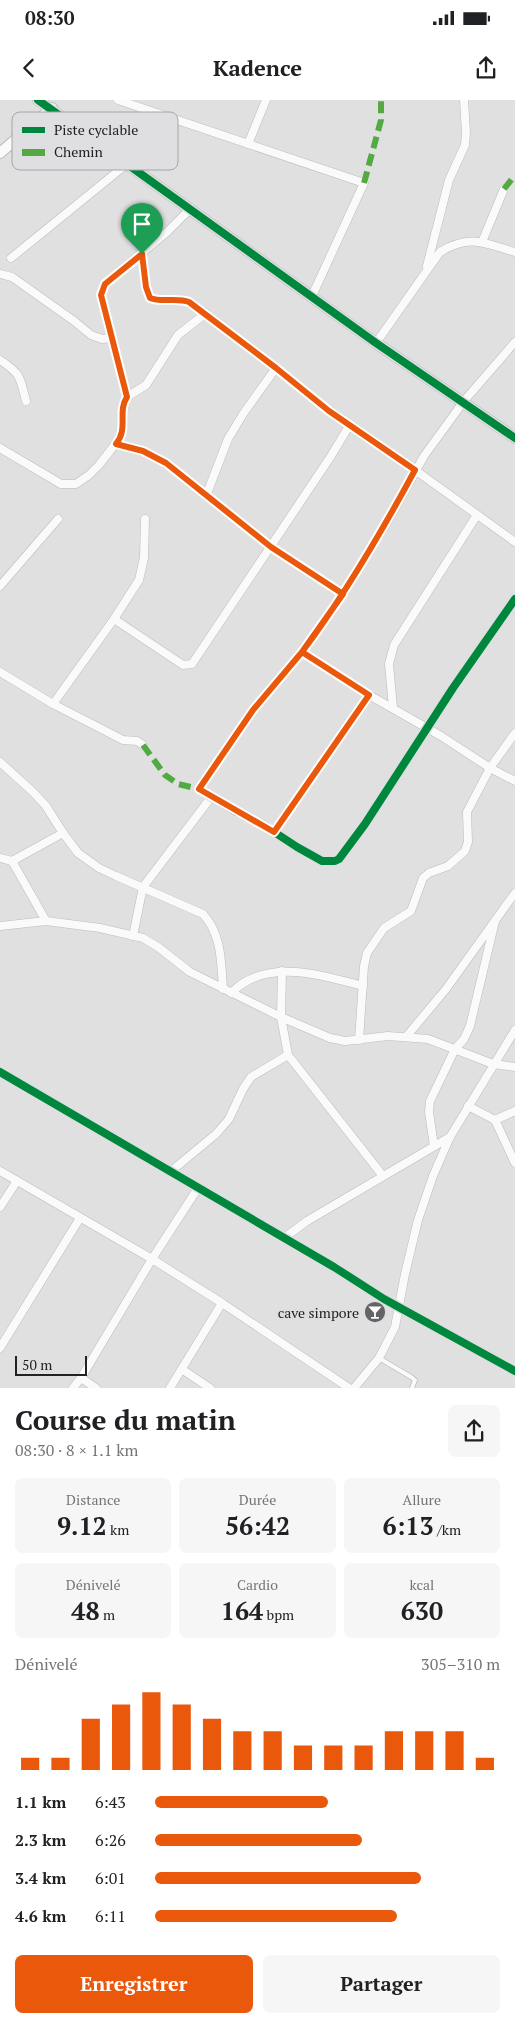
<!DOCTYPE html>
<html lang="fr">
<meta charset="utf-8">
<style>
:root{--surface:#fff;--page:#f6f6f6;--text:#202124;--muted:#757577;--accent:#ea580c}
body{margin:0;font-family:"PT Serif",serif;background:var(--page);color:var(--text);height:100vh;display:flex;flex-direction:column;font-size:19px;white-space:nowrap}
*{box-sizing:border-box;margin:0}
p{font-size:16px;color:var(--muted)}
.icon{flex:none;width:28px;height:28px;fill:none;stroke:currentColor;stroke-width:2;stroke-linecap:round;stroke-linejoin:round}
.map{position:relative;height:1288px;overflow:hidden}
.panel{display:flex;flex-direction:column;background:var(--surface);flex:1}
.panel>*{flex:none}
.scale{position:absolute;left:15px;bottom:12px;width:72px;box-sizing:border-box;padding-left:5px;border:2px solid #222223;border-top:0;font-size:14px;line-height:18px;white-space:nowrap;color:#222223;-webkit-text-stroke:4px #dfdfe2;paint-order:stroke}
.pin{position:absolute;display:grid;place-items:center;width:42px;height:42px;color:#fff;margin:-51px -21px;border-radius:50% 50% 50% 0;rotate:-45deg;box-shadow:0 0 5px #0007}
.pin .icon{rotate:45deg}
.round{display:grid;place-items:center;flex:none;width:52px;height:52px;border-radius:8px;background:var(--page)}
.overview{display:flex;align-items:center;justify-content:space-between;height:85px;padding:0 15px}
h1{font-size:28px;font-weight:700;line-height:38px}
.metrics{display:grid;grid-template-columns:repeat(3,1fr);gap:8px;height:85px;padding:5px 15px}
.metrics div{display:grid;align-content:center;border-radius:8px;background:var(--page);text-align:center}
.metrics b{font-size:25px;font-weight:700}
.metrics small{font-size:14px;font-weight:400}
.metrics p{font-size:14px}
.chart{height:140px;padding:10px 15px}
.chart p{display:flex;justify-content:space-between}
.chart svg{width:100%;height:90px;margin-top:5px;stroke:var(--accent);stroke-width:6}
.cta{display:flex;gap:10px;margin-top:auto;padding:10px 15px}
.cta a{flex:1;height:58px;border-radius:8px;background:var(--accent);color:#fff;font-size:20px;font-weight:700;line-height:58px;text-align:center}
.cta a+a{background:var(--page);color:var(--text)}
ul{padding:0 15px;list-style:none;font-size:16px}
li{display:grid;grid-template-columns:80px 60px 1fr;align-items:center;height:38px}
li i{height:12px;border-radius:6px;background:var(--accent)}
.status{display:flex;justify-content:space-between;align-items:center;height:35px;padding:0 25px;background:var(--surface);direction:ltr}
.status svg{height:14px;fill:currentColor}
header{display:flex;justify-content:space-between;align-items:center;height:65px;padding:0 15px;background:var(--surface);font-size:22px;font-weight:700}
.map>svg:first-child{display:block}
</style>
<div class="status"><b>08:30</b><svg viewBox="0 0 49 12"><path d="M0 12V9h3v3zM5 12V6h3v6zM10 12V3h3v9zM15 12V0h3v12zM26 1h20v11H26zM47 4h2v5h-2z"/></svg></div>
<header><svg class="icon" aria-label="back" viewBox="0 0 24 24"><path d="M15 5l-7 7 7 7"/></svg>Kadence<svg class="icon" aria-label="share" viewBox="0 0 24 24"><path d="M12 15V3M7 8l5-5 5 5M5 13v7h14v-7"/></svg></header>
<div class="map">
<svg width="515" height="1288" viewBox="0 0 515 1288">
<rect width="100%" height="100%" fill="#e0e0e1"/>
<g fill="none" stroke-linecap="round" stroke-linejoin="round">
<g stroke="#bcbcbd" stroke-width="5.5">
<polyline id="service" points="379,1258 411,1277 415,1280 412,1288"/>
</g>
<g stroke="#bcbcbd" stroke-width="9">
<g id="minor">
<polyline points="118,0 364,83 312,196"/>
<polyline points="248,44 266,0"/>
<polyline points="482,142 504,89"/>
<path d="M142,154L146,187L150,198C163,202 176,197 189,202L276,268L329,311L415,370L515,442"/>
<polyline points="11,158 128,63"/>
<polyline points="427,166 449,80 465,45 466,33 464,0"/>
<polyline points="0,174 12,177 74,221 91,235 102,239 112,238"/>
<polyline points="515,242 464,301 424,356 389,419 343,494 302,552 369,595 441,636 490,668 515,681"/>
<path d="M376,243L440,152C470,134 484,143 515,152"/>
<path d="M0,260C21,274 20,277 26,301"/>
<polyline points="127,297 103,204 101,195 105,184 167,132 191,108"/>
<polyline points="116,344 143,351 166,363 271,447 343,494"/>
<polyline points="0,348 61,384 76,384 89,375 99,365 120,338 123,325 124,302 127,297 146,285 178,235 206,213"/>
<polyline points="206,396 228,339 243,314 276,268"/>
<polyline points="0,486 58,419"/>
<polyline points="114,519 183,565 192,564 331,356 349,326"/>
<polyline points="302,552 253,610 199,689 237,712 262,724 297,747 322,761 335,761 339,759 365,724 453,588 515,499"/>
<polyline points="0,572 53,604 123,640 137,641 143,645"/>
<polyline points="53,604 114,519 139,480 144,458 145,419"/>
<polyline points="393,608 389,564 394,545 477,415"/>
<path d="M0,662L33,692L46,706L63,733L78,753L99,768L116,776L203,814C222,835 221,862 223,889"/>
<polyline points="274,732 369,595"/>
<polyline points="0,758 12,761 46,821"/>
<polyline points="12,761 63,733"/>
<polyline points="0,826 46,821 100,828 143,838 158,847 190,872 281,917 330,938 345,941 388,936 428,939 493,964 515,967"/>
<polyline points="133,836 143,787 212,696"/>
<polyline points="282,871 281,917 288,955 383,1076"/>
<path d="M231,893C267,857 320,875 363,886"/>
<polyline points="406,937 446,889 515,793"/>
<polyline points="359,940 364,866 367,853 384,828 411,811 423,778 429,773 448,766 465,751 468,742 467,712 490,668 515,633"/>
<polyline points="0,972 334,1167 384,1199 515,1271"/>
<polyline points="468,1006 495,1020 515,1063"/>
<polyline points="495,1020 515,1011"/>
<polyline points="434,1046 429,1012 430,1001 455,949 464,939 470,926 495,821"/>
<polyline points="0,1071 152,1159 222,1203 349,1288"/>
<polyline points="170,1072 216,1034 229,1019 243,989 251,977 288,955"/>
<polyline points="0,1107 17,1081"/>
<polyline points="284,1138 307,1121 450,1037"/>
<polyline points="0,1248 80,1118"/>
<polyline points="183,1270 210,1288"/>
<polyline points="81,1278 96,1288"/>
<polyline points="73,1288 81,1278 152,1159 198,1088"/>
<polyline points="170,1288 222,1203"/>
<polyline points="354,1288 379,1258 395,1227 405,1174 418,1120 433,1076 450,1037 515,930"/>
</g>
</g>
<g stroke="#bcbcbd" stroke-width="12">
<g id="tertiary">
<polyline points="38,0 376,243 515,338"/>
<polyline points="0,53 52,8"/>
</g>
</g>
<use href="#service" stroke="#fafafa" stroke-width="4"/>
<use href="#minor" stroke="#fafafa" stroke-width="8"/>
<use href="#tertiary" stroke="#fafafa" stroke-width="10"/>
<g stroke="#53aa43" stroke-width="6" stroke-dasharray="12 6" stroke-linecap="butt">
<polyline points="364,83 381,20 381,0"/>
<polyline points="504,89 515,75"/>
<polyline points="143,645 165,675 178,684 199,689"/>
</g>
<g stroke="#dfdfe2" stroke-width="11">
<g id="cycleway">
<polyline points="38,0 376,243 515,338"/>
<polyline points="302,552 253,610 199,689 237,712 262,724 297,747 322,761 335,761 339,759 365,724 453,588 515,499"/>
<polyline points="0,972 334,1167 384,1199 515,1271"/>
</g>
</g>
<use href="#cycleway" stroke="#00873e" stroke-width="8"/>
</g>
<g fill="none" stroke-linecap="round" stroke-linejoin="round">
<g stroke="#fff" stroke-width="10">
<path id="route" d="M142,154L105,184L101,195L127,297C117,312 129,328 116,344L143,351L166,363L271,447L343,494L302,552L253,610L199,689L274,732L369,595L302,552C345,495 381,433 415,370L329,311L276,268L189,202C176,197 163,203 150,198L146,187L142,154"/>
</g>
<use href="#route" stroke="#ea580c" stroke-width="6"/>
</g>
<defs>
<g id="bar-disc" transform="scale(1.125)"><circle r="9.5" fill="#646466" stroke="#dfdfe2"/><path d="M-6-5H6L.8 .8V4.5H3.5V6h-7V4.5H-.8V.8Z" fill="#fff"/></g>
</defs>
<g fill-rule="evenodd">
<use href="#bar-disc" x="375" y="1212"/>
</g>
<g text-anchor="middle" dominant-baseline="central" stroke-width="4" stroke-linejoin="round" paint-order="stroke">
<g font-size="14" fill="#222223" stroke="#dfdfe2" text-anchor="end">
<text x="359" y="1212">cave simpore</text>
</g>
</g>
<rect x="12" y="12" width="166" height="58" rx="8" fill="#dfdfe2" stroke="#a6a6a9" stroke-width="1"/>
<rect x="22" y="27" width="23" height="6" fill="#00873e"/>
<rect x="22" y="49" width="23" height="7" fill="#53aa43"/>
<g font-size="14" fill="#222223">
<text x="54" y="35">Piste cyclable</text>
<text x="54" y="57">Chemin</text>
</g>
</svg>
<div class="scale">50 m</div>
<div class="pin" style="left:142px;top:154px;background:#1e9e55"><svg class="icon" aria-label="arrive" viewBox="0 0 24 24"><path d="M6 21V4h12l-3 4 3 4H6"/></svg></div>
</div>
<section class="panel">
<div class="overview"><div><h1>Course du matin</h1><p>08:30 · 8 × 1.1 km</p></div><a class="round"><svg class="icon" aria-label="share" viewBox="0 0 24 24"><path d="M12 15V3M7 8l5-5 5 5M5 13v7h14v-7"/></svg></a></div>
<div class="metrics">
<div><p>Distance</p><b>9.12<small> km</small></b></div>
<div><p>Durée</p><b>56:42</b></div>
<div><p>Allure</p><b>6:13<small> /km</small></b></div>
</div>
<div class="metrics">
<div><p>Dénivelé</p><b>48<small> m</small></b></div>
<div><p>Cardio</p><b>164<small> bpm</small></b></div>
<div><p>kcal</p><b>630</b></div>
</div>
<div class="chart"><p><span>Dénivelé</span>305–310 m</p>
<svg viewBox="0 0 160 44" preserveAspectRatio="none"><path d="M5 44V38M15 44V38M25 44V19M35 44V12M45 44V6M55 44V12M65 44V19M75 44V25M85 44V25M95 44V32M105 44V32M115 44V32M125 44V25M135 44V25M145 44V25M155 44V38"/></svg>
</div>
<ul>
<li><b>1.1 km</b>6:43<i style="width:50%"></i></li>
<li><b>2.3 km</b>6:26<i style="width:60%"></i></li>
<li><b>3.4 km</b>6:01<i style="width:77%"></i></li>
<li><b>4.6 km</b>6:11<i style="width:70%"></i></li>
</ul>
<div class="cta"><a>Enregistrer</a><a>Partager</a></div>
</section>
